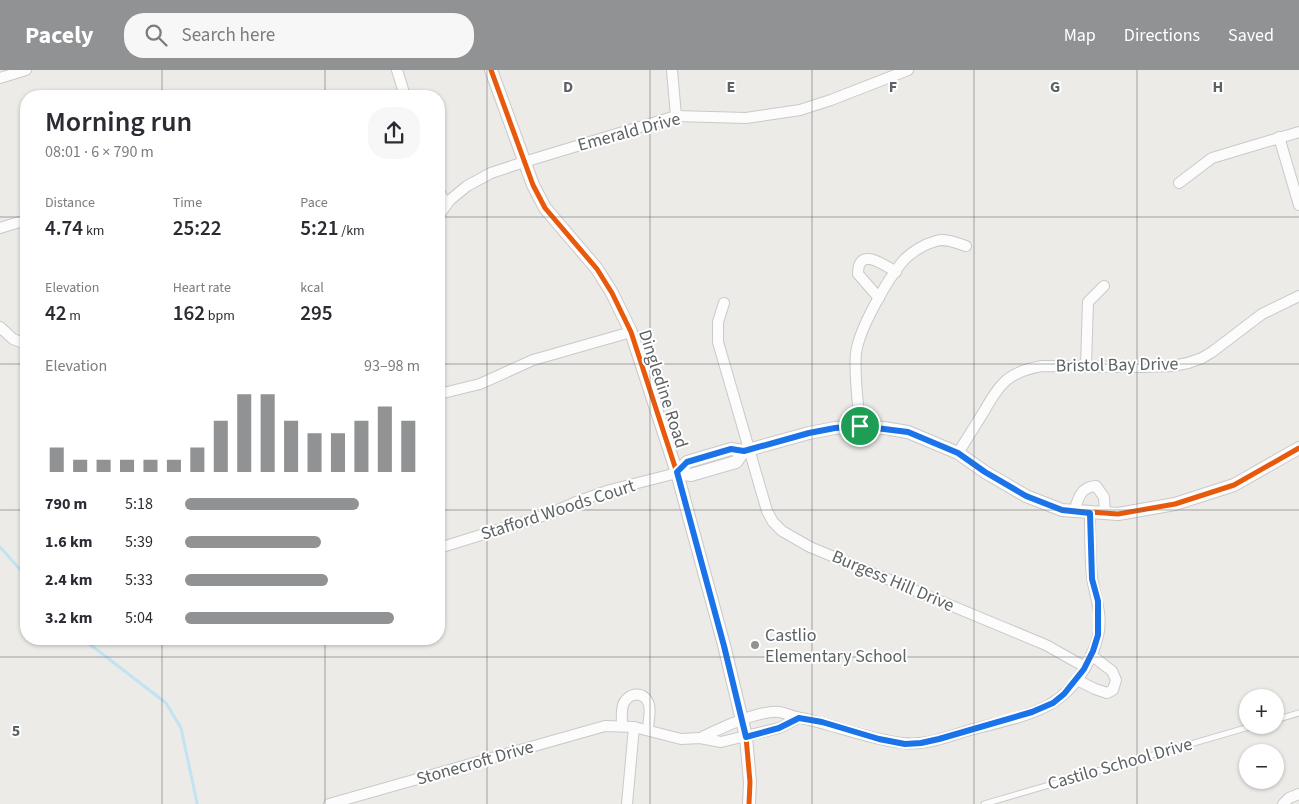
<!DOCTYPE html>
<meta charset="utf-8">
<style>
:root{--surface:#fff;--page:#f7f7f7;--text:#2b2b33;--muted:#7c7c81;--accent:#909293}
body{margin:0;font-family:"Source Sans 3",sans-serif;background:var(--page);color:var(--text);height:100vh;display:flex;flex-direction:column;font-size:19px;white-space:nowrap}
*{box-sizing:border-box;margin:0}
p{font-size:16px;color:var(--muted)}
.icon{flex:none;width:28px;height:28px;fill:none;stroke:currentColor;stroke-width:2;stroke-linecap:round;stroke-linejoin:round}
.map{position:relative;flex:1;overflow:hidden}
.drawer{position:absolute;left:20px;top:20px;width:425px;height:555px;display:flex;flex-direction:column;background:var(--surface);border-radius:20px;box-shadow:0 1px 4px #0004}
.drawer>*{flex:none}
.buttons{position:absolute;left:1239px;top:619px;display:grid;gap:10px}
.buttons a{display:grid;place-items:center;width:45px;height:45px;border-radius:50%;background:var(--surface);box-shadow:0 1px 4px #0004;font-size:25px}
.pin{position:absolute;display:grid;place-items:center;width:42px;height:42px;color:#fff;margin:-21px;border:2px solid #fff;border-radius:50%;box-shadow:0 1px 5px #0007}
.round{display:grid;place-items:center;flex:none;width:52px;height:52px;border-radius:20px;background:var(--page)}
.overview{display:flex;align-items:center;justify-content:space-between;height:85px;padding:0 25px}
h1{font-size:28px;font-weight:600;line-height:38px}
.stats{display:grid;grid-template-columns:repeat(3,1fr);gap:8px;height:85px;padding:5px 25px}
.stats div{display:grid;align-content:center}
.stats b{font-size:21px;font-weight:600}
.stats small{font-size:14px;font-weight:400}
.stats p{font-size:14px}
.chart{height:140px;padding:10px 25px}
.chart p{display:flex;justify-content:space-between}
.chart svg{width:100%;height:90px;margin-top:5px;stroke:var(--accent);stroke-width:6}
ul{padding:0 25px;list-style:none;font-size:16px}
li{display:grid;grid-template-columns:80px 60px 1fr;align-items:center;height:38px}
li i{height:12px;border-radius:6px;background:var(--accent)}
header{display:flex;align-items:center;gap:30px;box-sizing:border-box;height:70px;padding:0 25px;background:var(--accent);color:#fff}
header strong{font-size:24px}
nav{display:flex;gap:28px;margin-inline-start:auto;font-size:18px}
.search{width:350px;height:45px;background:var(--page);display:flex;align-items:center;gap:12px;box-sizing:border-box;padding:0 18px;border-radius:20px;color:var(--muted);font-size:19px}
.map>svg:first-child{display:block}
</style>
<header>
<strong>Pacely</strong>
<div class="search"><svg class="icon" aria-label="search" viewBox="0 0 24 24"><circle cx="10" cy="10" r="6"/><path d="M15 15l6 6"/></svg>Search here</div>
<nav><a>Map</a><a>Directions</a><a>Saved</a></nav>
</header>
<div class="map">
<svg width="1299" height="734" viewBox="0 0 1299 734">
<rect width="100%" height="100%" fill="#edebe8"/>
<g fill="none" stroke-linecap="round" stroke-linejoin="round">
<g stroke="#c1e3f2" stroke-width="3">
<polyline points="0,477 26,506"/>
<polyline points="83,569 166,633 181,658 197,733"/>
</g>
<g stroke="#c9c9c8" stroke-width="7">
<g id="service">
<polyline points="1275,650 1299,643"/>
<polyline points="984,734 1256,655"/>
</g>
</g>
<g stroke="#c9c9c8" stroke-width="12">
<g id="minor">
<polyline points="397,0 405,26"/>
<polyline points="672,0 676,46"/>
<polyline points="0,8 26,0"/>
<polyline points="1279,67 1299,135"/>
<polyline points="1179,113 1212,88 1299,62"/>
<polyline points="439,121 446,134"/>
<polyline points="439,145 450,130 467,116 491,103 524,92 676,46 746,48 800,40 831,30 908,0"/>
<polyline points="0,158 26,150"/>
<path d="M879,228L858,204C858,176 883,194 896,202"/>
<polyline points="724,233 718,252 718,272 767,441 773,452 782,461 810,477 1046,575 1085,597"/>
<polyline points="0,257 13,269 26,274"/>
<polyline points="1086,295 1088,232 1104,216"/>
<polyline points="439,324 480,314 533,290 631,262"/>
<path d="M860,356C858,335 854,303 856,283C859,259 887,210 903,191C911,182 925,174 936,171C946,168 956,173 966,176"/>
<path d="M958,383C966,370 975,356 983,343C1000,314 1007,302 1042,296L1142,297L1172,296L1188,293L1202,288L1212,282L1262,244L1299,226"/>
<path d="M1074,442C1078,429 1080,417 1096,416L1104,427L1105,444"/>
<polyline points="439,478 549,444 576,432 610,420 677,403"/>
<polyline points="1077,610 1095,619 1107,623 1113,620 1116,610 1112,601 1091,585"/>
<path d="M622,655C622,649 621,642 623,635C628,622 645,620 649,635C651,642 648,652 648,660"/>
<path d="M700,668C719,659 758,640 779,642C786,643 793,647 801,648C835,655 868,669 903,673C925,676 949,666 970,660C995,653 1030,647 1052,633C1074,620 1092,592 1098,566C1103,545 1095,527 1092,507C1090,486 1090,464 1090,443"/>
<polyline points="329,734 605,656 634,657 681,669 700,668 721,672 779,658 799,648"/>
<polyline points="627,734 634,657"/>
<polyline points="1283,734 1289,728 1299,724"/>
</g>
</g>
<g stroke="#c9c9c8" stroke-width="14">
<g id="tertiary">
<polyline points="491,0 533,115 545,138 597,199 612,223 631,262 677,403 724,575 746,667 750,712 749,734"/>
<polyline points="677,403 687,392 731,379 744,381 809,363 835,358 860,356 884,358 908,362 958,383 985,402 1026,426 1062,440 1118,444 1175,434 1234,415 1299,378"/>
<polyline points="677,403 691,405 736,392 744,381"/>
</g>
</g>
<use href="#service" stroke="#fcfcfc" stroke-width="5"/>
<use href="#minor" stroke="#fcfcfc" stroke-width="10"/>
<use href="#tertiary" stroke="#fcfcfc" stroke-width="12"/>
<g stroke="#fff" stroke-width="8">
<g id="cycleway">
<polyline points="491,0 533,115 545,138 597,199 612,223 631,262 677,403 724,575 746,667 750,712 749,734"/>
<polyline points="677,403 687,392 731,379 744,381 809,363 835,358 860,356 884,358 908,362 958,383 985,402 1026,426 1062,440 1118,444 1175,434 1234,415 1299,378"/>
</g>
</g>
<use href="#cycleway" stroke="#e8590c" stroke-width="5"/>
</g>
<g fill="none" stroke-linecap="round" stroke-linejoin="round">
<g stroke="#fff" stroke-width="10">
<polygon id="route" points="860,356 908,362 958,383 985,402 1026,426 1062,440 1090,443 1092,509 1098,531 1098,565 1093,581 1084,599 1064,624 1053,633 1032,642 939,669 921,673 905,674 879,669 822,652 799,648 779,658 746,667 724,576 677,402 687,392 731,379 744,381 809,363 835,358"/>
</g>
<use href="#route" stroke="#1a73e8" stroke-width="6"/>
</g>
<path fill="none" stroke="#5e6265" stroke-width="1" stroke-opacity="0.55" d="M162,0V26M325,0V26M487,0V734M650,0V734M812,0V734M974,0V734M1137,0V734M0,147H26M439,147H1299M0,294H26M439,294H1299M0,440H26M439,440H1299M162,569V734M325,569V734M0,587H1299"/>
<circle fill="#909293" stroke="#fff" stroke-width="2" cx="755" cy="575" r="5"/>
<g text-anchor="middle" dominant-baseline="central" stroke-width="4" stroke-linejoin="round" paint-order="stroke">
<g font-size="18" fill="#5e6265" stroke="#fff">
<text transform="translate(629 62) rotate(-15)">Emerald Drive</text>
<text transform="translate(1117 295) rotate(-1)">Bristol Bay Drive</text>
<text transform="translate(663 319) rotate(72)">Dingledine Road</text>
<text transform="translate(558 440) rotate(-18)">Stafford Woods Court</text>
<text transform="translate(893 511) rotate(23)">Burgess Hill Drive</text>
<text transform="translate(475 693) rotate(-16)">Stonecroft Drive</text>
<text transform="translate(1120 694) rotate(-16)">Castilo School Drive</text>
</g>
<g font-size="18" fill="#5e6265" stroke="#fff" text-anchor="start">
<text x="765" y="565">Castlio<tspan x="765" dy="21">Elementary School</tspan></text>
</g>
</g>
<g font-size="16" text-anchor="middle" font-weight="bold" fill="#5e6265" stroke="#fff" stroke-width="4" stroke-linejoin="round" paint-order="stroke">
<text x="568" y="22">D</text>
<text x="731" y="22">E</text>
<text x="893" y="22">F</text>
<text x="1055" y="22">G</text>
<text x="1218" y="22">H</text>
<text x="16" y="666">5</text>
</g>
</svg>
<div class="buttons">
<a>+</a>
<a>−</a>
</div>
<div class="pin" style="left:860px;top:356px;background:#1e9e55"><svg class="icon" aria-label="arrive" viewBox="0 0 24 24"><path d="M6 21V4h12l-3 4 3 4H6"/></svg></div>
<section class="drawer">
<div class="overview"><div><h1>Morning run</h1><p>08:01 · 6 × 790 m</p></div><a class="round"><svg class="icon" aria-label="share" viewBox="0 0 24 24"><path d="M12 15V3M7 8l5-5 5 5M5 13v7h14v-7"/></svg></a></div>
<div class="stats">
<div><p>Distance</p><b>4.74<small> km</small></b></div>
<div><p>Time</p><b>25:22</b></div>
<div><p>Pace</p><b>5:21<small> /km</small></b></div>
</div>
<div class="stats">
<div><p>Elevation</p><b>42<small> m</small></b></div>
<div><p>Heart rate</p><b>162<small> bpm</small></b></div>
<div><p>kcal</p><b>295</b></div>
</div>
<div class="chart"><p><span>Elevation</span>93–98 m</p>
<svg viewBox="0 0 160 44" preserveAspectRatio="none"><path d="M5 44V32M15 44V38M25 44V38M35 44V38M45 44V38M55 44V38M65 44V32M75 44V19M85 44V6M95 44V6M105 44V19M115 44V25M125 44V25M135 44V19M145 44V12M155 44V19"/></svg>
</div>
<ul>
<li><b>790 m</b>5:18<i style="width:74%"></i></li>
<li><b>1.6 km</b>5:39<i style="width:58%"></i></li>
<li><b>2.4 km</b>5:33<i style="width:61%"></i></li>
<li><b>3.2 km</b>5:04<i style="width:89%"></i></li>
</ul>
</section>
</div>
